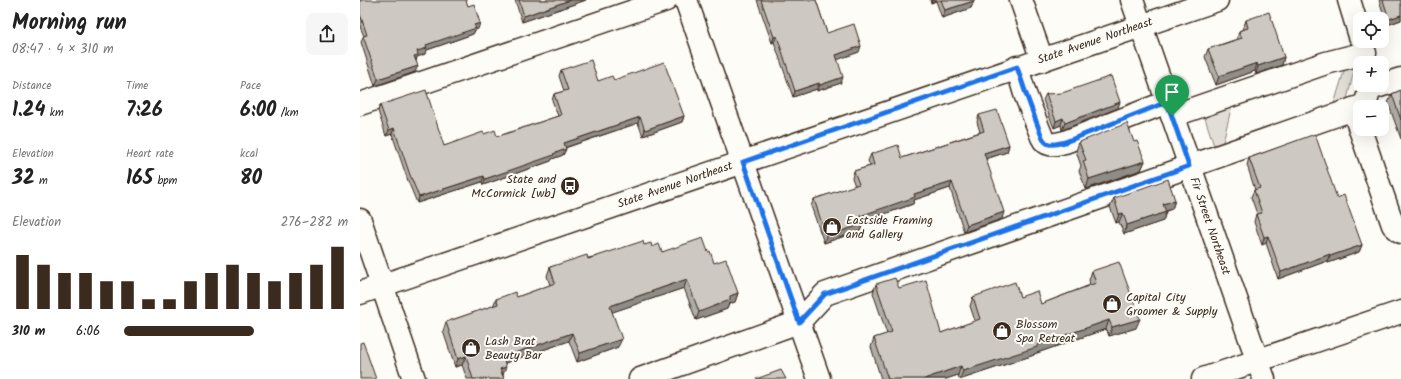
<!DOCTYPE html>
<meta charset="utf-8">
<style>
:root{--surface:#fff;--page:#f6f6f6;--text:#222;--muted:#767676;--accent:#3b2a1e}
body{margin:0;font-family:Kalam,sans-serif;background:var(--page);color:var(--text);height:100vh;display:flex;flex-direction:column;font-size:15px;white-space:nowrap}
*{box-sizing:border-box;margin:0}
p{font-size:13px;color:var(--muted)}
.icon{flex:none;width:22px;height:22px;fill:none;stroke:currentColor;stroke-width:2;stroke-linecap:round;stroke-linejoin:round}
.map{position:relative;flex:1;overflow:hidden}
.panel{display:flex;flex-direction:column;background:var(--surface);width:360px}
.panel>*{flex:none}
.tools{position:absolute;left:993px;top:12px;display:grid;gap:8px}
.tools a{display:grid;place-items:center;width:36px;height:36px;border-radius:8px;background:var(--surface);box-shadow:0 4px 16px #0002;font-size:20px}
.pin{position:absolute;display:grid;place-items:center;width:34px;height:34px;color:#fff;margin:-41px -17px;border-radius:50% 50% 50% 0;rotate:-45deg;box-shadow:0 0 4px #0007}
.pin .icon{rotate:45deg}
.round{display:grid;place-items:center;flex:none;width:42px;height:42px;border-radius:8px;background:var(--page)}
.overview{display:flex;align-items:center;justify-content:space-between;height:68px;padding:0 12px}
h1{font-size:22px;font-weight:600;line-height:30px}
.metrics{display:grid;grid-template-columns:repeat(3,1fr);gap:6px;height:68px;padding:4px 12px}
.metrics div{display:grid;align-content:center}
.metrics b{font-size:20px;font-weight:600}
.metrics small{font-size:11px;font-weight:400}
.metrics p{font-size:11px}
.chart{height:112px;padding:8px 12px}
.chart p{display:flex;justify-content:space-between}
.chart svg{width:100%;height:72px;margin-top:4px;stroke:var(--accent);stroke-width:6}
ul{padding:0 12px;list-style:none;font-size:13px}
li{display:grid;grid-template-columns:64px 48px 1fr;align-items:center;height:30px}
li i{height:10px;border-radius:5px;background:var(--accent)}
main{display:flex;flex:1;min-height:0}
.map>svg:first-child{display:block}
</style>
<main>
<section class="panel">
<div class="overview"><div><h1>Morning run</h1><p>08:47 · 4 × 310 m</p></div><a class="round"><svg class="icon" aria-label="share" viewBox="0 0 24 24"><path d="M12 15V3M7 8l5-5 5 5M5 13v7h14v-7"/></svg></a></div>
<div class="metrics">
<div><p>Distance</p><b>1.24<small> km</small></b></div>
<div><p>Time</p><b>7:26</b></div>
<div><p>Pace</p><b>6:00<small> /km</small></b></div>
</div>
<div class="metrics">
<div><p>Elevation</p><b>32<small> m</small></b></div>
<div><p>Heart rate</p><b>165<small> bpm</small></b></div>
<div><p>kcal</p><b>80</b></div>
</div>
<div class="chart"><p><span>Elevation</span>276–282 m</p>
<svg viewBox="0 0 160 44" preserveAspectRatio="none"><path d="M5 44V11M15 44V17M25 44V22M35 44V22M45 44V27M55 44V27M65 44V38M75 44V38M85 44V27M95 44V22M105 44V17M115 44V22M125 44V27M135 44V22M145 44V17M155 44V6"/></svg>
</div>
<ul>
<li><b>310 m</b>6:06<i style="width:58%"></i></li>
</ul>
</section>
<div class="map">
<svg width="1041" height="379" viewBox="0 0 1041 379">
<rect width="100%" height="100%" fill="#fdfcf7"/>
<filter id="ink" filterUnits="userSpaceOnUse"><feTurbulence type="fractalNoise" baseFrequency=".025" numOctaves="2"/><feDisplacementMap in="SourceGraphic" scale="8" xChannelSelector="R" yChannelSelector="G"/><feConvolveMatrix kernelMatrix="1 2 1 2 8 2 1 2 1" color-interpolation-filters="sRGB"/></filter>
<g filter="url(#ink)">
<g fill="#e1ded7" stroke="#8e847a">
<polygon points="994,63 995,67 987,99 982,103 974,104 985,68"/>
<polygon points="872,105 863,142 854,146 844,115"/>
</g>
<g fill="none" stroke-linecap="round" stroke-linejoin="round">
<g stroke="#3b2a1e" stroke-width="25">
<g id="minor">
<polyline points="326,0 459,379"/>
<polyline points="661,0 682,60"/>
<polyline points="772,0 904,379"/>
<polyline points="989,0 1000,36"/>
<path d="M657,67L665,94L682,137C687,148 695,144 705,142L807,102"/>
<polyline points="0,104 306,0"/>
<polyline points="993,109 1033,225 1041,232"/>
<polyline points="812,116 966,63 1005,53"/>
<polyline points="0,220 54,379"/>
<polyline points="280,379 439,322 465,294 1005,105 1010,89 1041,79"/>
</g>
</g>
<g stroke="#3b2a1e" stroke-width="25">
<g id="major">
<polyline points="0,293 857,0"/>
<polyline points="843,379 1041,312"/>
</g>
</g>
<use href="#minor" stroke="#fdfcf7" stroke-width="22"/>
<use href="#major" stroke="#fdfcf7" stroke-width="22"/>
</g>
<g fill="#b0aca7" stroke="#3b2a1e">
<polygon points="0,0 108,6 118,29 115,30 113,34 67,50 65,54 57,57 56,61 55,72 15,86 1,42 4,36 0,27"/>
<polygon points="155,0 226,0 162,22"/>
<polygon points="397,0 456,0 467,33 499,52 477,59 481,83 457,91 457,89 433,97 414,42 412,43"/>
<polygon points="570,0 614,0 614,1 611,8 582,18 576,1 571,3"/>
<polygon points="1019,0 1041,0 1041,20 1027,25"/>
<polygon points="886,20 924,57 922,65 896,74 895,71 856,85 845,57 848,49 877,39 879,31 883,29"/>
<polygon points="201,70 238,81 254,80 324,116 322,122 283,136 278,123 205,148 206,149 203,155 192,159 191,161 123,185 122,182 57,203 48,181 32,134 26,136 18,111 20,105 84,146 124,134 139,136 198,116 192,100 194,94 204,91 199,76"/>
<polygon points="1041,90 1041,139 1028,103 1032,94"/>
<polygon points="686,94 758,108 702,130 701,125 694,128 683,100"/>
<polygon points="619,115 649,145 647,152 626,159 642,219 604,232 590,188 554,200 553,204 502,222 503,224 500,231 464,243 451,206 454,199 495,186 492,178 494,171 510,166 508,161 511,154 542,158 620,132 617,122"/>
<polygon points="719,142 774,142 785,161 781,170 726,189 719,171 721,166 716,151"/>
<polygon points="889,158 977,198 1002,245 999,252 968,263 967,261 918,279 906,243 902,245 894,222 896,214 897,214 891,197 894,190 895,190 887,165"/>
<polygon points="754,198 815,200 812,209 806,211 803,221 764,234 759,222 756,223 750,207"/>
<polygon points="284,245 292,247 302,252 348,252 354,263 378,293 375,302 369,304 367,309 336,320 324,288 252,312 258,347 217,362 209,341 145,363 143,375 144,379 107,379 102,365 95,367 83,331 86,322 133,306 136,299 157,297 190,285 187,276 190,267"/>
<polygon points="732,271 776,328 749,336 746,329 674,354 674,355 602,379 599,379 598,375 586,379 521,379 511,347 514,338 527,334 513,293 516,284 539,288 581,333 615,321 610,306 613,297 660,297 681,304 730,285 729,280"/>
</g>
<g fill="#908c88" stroke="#3b2a1e">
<polygon points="210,0 226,0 162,22 164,16"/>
<polygon points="572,0 577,0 576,1 571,3"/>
<polygon points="614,1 611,8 582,18 585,10"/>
<polygon points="1041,15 1041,20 1027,25 1029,19"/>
<polygon points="120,23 118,29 115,30 113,34 67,50 65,54 57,57 56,61 54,56 57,51 66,45 114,25"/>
<polygon points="417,36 414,42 412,43 414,37"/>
<polygon points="501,46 499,52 474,61 476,55"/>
<polygon points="924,57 922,65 896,74 898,66"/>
<polygon points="897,63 895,71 856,85 859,76"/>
<polygon points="58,66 55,72 15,86 18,79"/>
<polygon points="483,77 481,83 457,91 460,85"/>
<polygon points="459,83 457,89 433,97 435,91"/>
<polygon points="760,102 758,108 702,130 705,123"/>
<polygon points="324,116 322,122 283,136 285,130"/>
<polygon points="280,117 278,123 201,149 204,143"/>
<polygon points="703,118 701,125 694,128 696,121"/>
<polygon points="34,128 32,134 26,136 29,130"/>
<polygon points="649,145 647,152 622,160 624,153"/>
<polygon points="206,149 203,155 192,159 191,161 123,185 125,179"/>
<polygon points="785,161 781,170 726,189 729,179"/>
<polygon points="124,176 122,182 57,203 59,197"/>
<polygon points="592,182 590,188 554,200 553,204 498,223 500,216 554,194"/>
<polygon points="815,200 812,209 800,213 803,204"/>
<polygon points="644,212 642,219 604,232 607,225"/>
<polygon points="806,212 803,221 764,234 767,225"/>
<polygon points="763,213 759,222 756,223 759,214"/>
<polygon points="503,224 500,231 464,243 466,236"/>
<polygon points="908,236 906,243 902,245 904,237"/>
<polygon points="1002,245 999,252 968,263 970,256"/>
<polygon points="970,254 967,261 918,279 921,272"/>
<polygon points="327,279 324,288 247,314 250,306"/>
<polygon points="378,293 375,302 369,304 367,309 336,320 339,312 370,296"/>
<polygon points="780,319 776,328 749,336 752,327"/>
<polygon points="749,320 746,329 674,354 674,355 602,379 600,379 603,371"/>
<polygon points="212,333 209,341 139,365 143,357"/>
<polygon points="262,339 258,347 217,362 220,353"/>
<polygon points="106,356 102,365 95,367 98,359"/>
<polygon points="601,366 598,375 586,379 564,379"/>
<polygon points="146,367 143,375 140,369"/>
</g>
<g fill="#cdc8c2" stroke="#3b2a1e">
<polygon points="0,0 106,0 108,6 114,4 120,23 114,25 116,28 66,45 67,48 57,51 58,55 54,56 58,66 18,79 3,36 7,35 0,14"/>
<polygon points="159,0 210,0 164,16"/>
<polygon points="401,0 456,0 467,33 494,24 501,46 476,55 483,77 460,85 459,83 435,91 417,36 414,37"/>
<polygon points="581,0 614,0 614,1 585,10"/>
<polygon points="1023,0 1041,0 1041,15 1029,19"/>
<polygon points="909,12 924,57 898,66 897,63 859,76 848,49 882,38 879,31 888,28 886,20"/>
<polygon points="231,60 238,81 252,76 254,80 304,62 324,116 285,130 280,117 204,143 206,149 193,154 194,155 125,179 124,176 59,197 50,175 34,128 29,130 20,105 66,90 84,146 123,132 124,134 135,130 137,136 139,135 139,136 201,115 194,94 208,90 201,70"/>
<polygon points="751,76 760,102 705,123 703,118 696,121 686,94 702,93"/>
<polygon points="1041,90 1041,120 1032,94"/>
<polygon points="637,110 649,145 624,153 644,212 607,225 592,182 554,194 555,197 500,216 503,224 466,236 454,199 499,184 494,171 514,165 511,154 538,145 542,158 624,131 619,115"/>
<polygon points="767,123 774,142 777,141 785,161 729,179 723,161 726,160 719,142"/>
<polygon points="955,134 977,198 984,195 1002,245 970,256 970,254 921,272 908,236 904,237 896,214 902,213 894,190 900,188 889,158"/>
<polygon points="808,179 815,200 803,204 806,212 767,225 763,213 759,214 754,198"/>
<polygon points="343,238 348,252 350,251 354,263 366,259 378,293 370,296 370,300 339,312 327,279 250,306 262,339 220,353 212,333 143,357 146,367 140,369 144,379 113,379 106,356 98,359 86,322 138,304 136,299 155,292 157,297 195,283 190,267 227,255 228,259 283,241 284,245 291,243 292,247 299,244 302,252"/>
<polygon points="759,262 780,319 752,327 749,320 677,345 677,347 603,371 601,366 564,379 528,379 514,338 532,332 516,284 535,278 539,288 566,280 581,333 620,319 613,297 655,282 660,297 677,291 681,304 736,283 732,271"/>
<polygon points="3,342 16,379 0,379 0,343"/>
<polygon points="421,370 426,379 396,379"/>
</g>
</g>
<g fill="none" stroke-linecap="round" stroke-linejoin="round" filter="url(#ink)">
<g stroke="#fff" stroke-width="8">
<path id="route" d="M657,67L666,94L682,137C687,148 695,144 705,142L807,102L829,166L465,294L439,322L383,162Z"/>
</g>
<use href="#route" stroke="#1a73e8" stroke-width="5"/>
</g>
<defs>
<g id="bus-disc" transform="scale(1)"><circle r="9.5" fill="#3b2a1e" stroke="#fdfcf7"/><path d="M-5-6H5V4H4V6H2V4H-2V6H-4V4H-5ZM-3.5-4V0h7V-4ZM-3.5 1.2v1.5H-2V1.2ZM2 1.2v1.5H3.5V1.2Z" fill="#fff"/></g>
<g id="shop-disc" transform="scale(1)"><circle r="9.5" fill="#3b2a1e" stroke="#fdfcf7"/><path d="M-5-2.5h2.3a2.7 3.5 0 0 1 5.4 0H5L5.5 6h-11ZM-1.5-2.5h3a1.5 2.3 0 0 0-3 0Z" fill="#fff"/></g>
</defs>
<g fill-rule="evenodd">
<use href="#bus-disc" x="210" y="186"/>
<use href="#shop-disc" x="472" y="227"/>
<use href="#shop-disc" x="752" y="304"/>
<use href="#shop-disc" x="642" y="331"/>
<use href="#shop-disc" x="111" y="348"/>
</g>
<g text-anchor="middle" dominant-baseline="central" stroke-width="4" stroke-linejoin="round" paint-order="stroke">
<g font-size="12" fill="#3b2a1e" stroke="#fdfcf7">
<text transform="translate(735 41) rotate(-19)">State Avenue Northeast</text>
<text transform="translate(315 185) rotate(-19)">State Avenue Northeast</text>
<text transform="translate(850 226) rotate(71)">Fir Street Northeast</text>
</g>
<g font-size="12" fill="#3b2a1e" stroke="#fdfcf7" text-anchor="start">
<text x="196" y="179" text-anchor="end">State and<tspan x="196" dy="14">McCormick [wb]</tspan></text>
<text x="486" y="220">Eastside Framing<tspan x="486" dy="14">and Gallery</tspan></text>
<text x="766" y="297">Capital City<tspan x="766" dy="14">Groomer &amp; Supply</tspan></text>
<text x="656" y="324">Blossom<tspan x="656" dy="14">Spa Retreat</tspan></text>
<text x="125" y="341">Lash Brat<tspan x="125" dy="14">Beauty Bar</tspan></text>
</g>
</g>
</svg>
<div class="tools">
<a><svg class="icon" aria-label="locate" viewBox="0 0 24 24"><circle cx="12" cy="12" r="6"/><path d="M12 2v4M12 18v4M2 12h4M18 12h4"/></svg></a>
<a>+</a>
<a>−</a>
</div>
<div class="pin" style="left:812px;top:116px;background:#1e9e55"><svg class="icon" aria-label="arrive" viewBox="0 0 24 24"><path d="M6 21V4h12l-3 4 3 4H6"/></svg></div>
</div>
</main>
